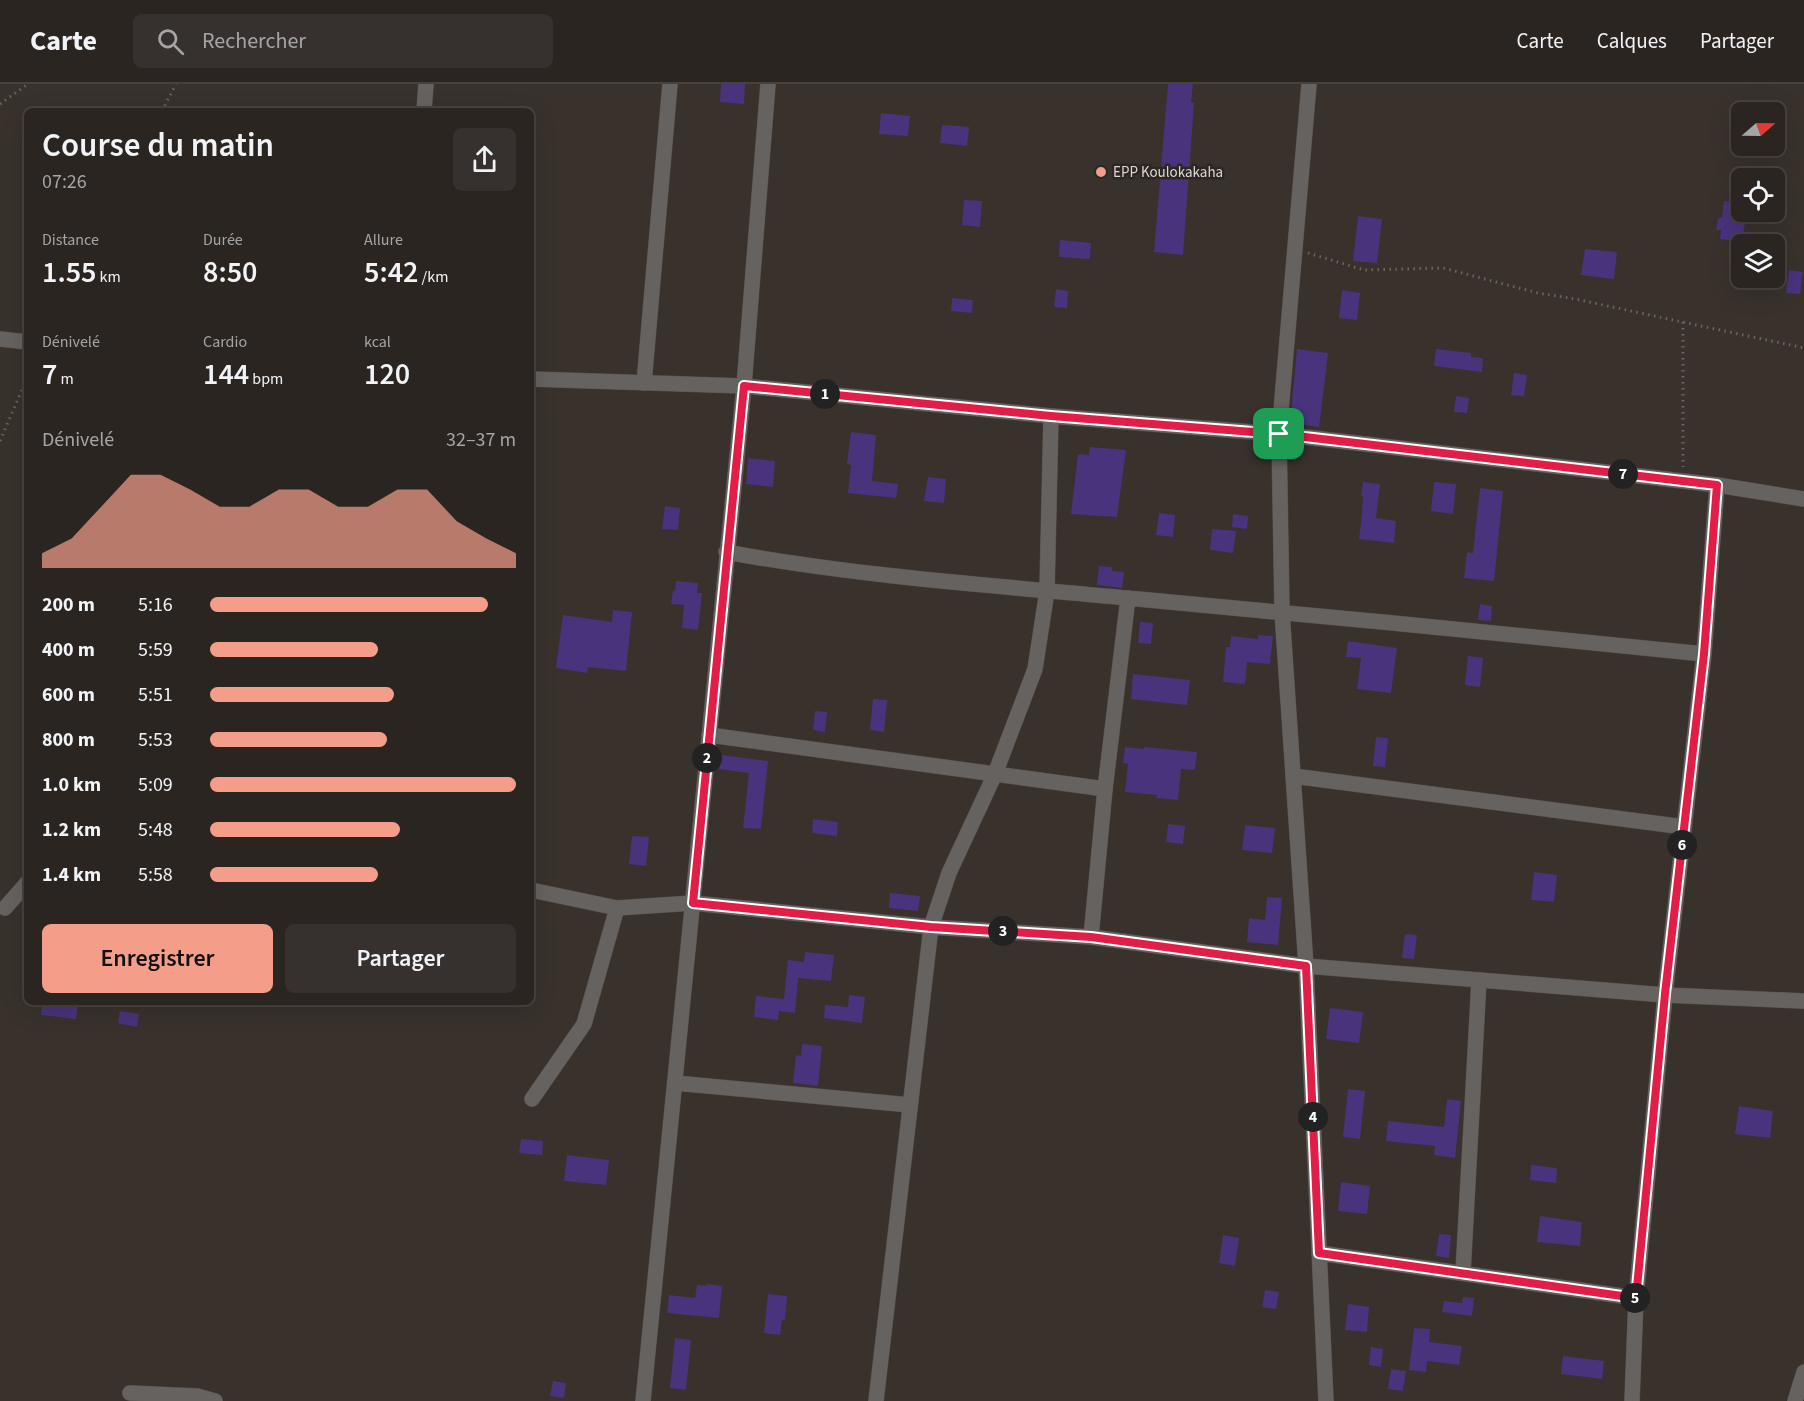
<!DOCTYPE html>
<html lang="fr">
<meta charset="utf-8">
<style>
:root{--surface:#2a2521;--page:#36312e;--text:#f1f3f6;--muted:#a5a5a5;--line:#46423f;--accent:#f49e8a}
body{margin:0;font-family:"Source Sans 3",sans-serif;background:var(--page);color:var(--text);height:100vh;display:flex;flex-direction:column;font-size:22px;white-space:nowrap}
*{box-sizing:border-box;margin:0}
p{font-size:20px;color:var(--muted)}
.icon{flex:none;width:33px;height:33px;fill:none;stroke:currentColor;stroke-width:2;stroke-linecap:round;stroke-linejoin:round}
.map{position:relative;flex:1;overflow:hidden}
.panel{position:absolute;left:24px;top:24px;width:510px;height:897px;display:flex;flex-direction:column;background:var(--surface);border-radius:9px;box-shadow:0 6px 24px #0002,0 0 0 2px var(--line)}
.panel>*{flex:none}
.needle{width:39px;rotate:70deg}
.buttons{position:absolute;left:1731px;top:18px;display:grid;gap:12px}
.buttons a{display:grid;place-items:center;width:54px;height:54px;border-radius:9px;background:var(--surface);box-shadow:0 6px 24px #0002,0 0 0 2px var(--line);font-size:30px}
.pin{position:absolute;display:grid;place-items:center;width:51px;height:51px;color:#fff;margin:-26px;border-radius:12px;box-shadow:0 3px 9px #0006}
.km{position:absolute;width:30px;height:30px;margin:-15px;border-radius:50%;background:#222;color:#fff;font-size:16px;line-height:30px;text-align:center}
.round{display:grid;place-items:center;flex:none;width:63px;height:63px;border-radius:9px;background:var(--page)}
.summary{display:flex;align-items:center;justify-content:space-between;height:102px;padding:0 18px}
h1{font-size:33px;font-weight:600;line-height:45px}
.stats{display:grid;grid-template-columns:repeat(3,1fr);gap:9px;height:102px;padding:6px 18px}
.stats div{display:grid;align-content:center}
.stats b{font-size:30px;font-weight:600}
.stats small{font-size:16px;font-weight:400}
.stats p{font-size:16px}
.chart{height:168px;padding:12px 18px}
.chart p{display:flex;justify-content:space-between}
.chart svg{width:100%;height:108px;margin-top:6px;fill:var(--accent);opacity:.7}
.button{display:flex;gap:12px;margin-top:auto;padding:12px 18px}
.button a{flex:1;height:69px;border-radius:9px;background:var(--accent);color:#111;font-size:24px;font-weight:600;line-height:69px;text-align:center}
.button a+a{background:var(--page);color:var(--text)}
ul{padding:0 18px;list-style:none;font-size:20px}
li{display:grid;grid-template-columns:96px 72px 1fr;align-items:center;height:45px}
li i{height:15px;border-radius:8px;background:var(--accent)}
header{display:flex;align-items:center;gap:36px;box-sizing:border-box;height:84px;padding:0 30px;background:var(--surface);border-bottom:2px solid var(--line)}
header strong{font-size:28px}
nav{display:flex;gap:33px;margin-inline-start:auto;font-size:21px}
.search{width:420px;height:54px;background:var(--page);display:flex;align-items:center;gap:15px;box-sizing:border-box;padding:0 21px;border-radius:9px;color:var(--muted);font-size:22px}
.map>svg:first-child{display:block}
</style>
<header>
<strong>Carte</strong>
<div class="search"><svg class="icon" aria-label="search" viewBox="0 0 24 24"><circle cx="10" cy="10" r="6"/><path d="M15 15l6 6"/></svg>Rechercher</div>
<nav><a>Carte</a><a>Calques</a><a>Partager</a></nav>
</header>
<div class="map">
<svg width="1804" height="1317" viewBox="0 0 1804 1317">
<rect width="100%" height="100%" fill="#38312c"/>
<g fill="#49337d">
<polygon points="721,0 745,0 744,20 720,18"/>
<polygon points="1168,0 1193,0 1191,18 1194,19 1183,171 1154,168"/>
<polygon points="881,29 910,32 908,52 879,50"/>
<polygon points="942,41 969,43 967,62 940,59"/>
<polygon points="964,116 982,117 980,143 962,141"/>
<polygon points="1724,117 1742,119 1742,128 1747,128 1743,150 1737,149 1736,157 1720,155 1721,146 1716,146 1718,134 1722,134"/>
<polygon points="1358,132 1382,135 1377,179 1353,177"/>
<polygon points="1060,156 1091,159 1090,175 1059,173"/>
<polygon points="1585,165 1617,168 1614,195 1581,191"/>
<polygon points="1789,186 1803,188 1800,210 1786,209"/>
<polygon points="1056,205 1068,207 1067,224 1054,223"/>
<polygon points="1342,206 1360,209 1357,236 1339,234"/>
<polygon points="952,214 973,216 972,229 951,227"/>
<polygon points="1297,265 1328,269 1319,343 1290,339"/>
<polygon points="1436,265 1471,269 1471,273 1483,274 1482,288 1434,282"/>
<polygon points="1514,289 1527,291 1524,312 1511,311"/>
<polygon points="1456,312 1469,314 1467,329 1454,328"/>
<polygon points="851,348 876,351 872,397 898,400 896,414 848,409 851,381 847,380"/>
<polygon points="1090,363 1126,366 1117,433 1071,430 1078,370 1089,371"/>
<polygon points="748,374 775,377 773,403 746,400"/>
<polygon points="928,393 946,395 944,419 924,417"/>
<polygon points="1363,398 1380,400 1376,434 1396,437 1394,459 1359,455 1362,430 1363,412 1361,412"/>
<polygon points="1434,398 1456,400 1453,430 1431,427"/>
<polygon points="1480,404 1503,407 1494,497 1464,494 1467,468 1473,469"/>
<polygon points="665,422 680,424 678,446 662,445"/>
<polygon points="1159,429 1175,431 1173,453 1156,451"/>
<polygon points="1233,430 1248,432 1247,445 1232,443"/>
<polygon points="1212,445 1236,447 1233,469 1210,466"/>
<polygon points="1099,482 1112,483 1112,487 1124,488 1122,504 1097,501"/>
<polygon points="676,497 698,499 697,509 702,509 698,546 682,544 684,521 671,520 673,506 675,507"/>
<polygon points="1480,520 1492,522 1491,537 1478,536"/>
<polygon points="613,526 632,528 626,587 588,583 587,589 556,584 563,531 612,538"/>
<polygon points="1140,538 1153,539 1151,560 1138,559"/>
<polygon points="1258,551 1273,552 1270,580 1247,578 1245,600 1223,598 1226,563 1230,563 1231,552 1258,555"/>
<polygon points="1348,557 1397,564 1391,609 1357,605 1361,574 1346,573"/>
<polygon points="1468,572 1483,574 1480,603 1465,601"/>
<polygon points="1133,590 1190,596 1187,621 1131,615"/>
<polygon points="873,615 887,616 884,648 870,646"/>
<polygon points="815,627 827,628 825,648 813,646"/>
<polygon points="1376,653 1388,654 1385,683 1373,682"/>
<polygon points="1125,663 1144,665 1144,663 1197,668 1195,686 1181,685 1178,716 1156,714 1157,711 1125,708 1128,680 1123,679"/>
<polygon points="721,671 768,677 761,745 743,744 749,689 719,685"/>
<polygon points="813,735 838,738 837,752 812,749"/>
<polygon points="1168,740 1185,742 1183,760 1166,758"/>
<polygon points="1245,741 1275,744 1272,769 1242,766"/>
<polygon points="632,752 649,753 646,782 629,780"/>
<polygon points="1534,788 1557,791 1554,818 1531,816"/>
<polygon points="890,809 920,812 918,827 889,824"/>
<polygon points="1267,813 1282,814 1278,861 1247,858 1249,834 1265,836"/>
<polygon points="1405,850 1417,851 1414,875 1402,874"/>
<polygon points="805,868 834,871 831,897 798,894 795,929 779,927 778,936 754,933 756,912 784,915 788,876 804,878"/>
<polygon points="849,911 865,913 862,939 824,934 825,921 848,923"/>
<polygon points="42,918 78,918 76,935 41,931"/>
<polygon points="1330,924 1363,928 1359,959 1326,955"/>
<polygon points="120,927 139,930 137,943 118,939"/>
<polygon points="802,960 822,962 818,1002 793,999 796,971 801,972"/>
<polygon points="1348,1005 1365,1007 1360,1055 1343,1053"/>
<polygon points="1447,1015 1461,1017 1455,1074 1434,1071 1435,1062 1386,1057 1388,1037 1444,1043"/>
<polygon points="1739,1022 1773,1027 1770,1054 1735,1050"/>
<polygon points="521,1055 543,1057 542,1071 519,1069"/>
<polygon points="567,1071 609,1076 606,1101 564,1097"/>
<polygon points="1531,1081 1557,1084 1556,1099 1530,1096"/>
<polygon points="1341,1098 1370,1102 1367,1130 1338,1127"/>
<polygon points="1540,1132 1582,1138 1580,1162 1537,1158"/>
<polygon points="1439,1150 1451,1151 1449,1174 1436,1172"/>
<polygon points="1223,1151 1239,1154 1235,1182 1219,1179"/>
<polygon points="707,1200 722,1202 719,1234 667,1229 669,1211 695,1214 697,1201 707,1202"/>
<polygon points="1265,1206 1279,1208 1276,1225 1262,1223"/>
<polygon points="768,1210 787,1212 785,1236 782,1236 780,1251 764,1249"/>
<polygon points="1463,1213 1474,1214 1472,1232 1442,1228 1444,1217 1462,1219"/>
<polygon points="1348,1220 1369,1223 1367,1248 1345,1246"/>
<polygon points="1414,1244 1430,1245 1429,1258 1462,1262 1459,1281 1427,1277 1426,1288 1409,1286"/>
<polygon points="675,1254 691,1256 686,1306 670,1304"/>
<polygon points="1371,1263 1383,1265 1381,1283 1369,1281"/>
<polygon points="1563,1272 1604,1277 1602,1295 1561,1290"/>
<polygon points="1391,1285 1406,1287 1403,1307 1388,1305"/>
<polygon points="553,1297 566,1299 564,1314 550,1312"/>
</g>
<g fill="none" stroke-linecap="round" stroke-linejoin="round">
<g stroke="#564f4a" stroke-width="16">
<g id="minor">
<polyline points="1309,0 1279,350 1282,528 1306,882 1326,1317"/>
<polyline points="424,27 426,0"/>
<polyline points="0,255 27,258"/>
<polyline points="531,295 744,302 1051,332 1279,350 1717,401 1804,415"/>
<polyline points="644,299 670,0"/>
<path d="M726,468C862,493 1001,502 1138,515C1327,532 1515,551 1704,570"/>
<polyline points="709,651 1105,705"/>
<polyline points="1293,692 1684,743"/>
<polyline points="531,806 617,824 693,819 931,843 1091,853 1306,882 1665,911 1804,917"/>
<polyline points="5,824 27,799"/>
<polyline points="1091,853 1105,705 1128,514"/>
<polyline points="675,999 910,1021"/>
<polyline points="532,1015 584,940 617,824"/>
<polyline points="1319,1169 1636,1214"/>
<polyline points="1463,1189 1479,896"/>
<polyline points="130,1309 197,1312 215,1317"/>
<polyline points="643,1317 744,302 768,0"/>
<polyline points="876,1317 931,843 949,789 995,690 1035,585 1047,507 1051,332"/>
<polyline points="1632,1317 1636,1214 1665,911 1704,570 1717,401"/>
<polyline points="1795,1317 1804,1288"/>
</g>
</g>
<g stroke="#6b6561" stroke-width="3" stroke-dasharray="1.5 4.5" stroke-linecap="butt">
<polyline points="0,20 28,0"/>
<polyline points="162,27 176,0"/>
<polyline points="1308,169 1364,186 1443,184 1538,209 1575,215 1804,264"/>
<polyline points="1683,238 1683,383"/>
<polyline points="0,357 27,294"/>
</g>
<use href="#minor" stroke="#666260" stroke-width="15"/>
</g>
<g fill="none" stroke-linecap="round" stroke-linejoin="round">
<g stroke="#fff" stroke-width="12">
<polygon id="route" points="744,302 1051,332 1279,350 1717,401 1704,570 1665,910 1636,1214 1319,1169 1306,882 1091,853 931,843 693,819"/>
</g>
<use href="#route" stroke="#e11d48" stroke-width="8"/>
</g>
<circle fill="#f49e8a" stroke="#2d2723" stroke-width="2" cx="1101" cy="88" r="6"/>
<g text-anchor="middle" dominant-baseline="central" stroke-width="5" stroke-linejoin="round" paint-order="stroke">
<g font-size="15" fill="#dcd7d5" stroke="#2d2723" text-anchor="start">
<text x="1113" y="88">EPP Koulokakaha</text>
</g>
</g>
</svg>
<div class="buttons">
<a><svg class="needle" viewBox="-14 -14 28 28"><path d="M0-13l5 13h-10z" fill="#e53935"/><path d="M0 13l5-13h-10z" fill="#a5a5a5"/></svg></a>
<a><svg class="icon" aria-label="locate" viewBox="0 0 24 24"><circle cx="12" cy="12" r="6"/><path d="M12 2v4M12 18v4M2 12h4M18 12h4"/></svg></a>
<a><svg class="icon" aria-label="layers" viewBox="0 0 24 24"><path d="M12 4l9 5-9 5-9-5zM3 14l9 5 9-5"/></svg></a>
</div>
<div class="pin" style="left:1279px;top:350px;background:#1e9e55"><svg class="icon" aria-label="arrive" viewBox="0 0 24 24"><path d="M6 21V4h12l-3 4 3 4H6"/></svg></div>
<b class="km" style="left:825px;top:310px">1</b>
<b class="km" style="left:707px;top:674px">2</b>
<b class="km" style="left:1003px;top:847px">3</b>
<b class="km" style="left:1313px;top:1033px">4</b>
<b class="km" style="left:1635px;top:1214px">5</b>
<b class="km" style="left:1682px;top:761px">6</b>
<b class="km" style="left:1623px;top:390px">7</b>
<section class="panel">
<div class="summary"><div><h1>Course du matin</h1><p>07:26</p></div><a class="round"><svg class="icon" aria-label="share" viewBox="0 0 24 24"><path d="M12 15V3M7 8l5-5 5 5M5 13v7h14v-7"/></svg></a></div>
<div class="stats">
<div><p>Distance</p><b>1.55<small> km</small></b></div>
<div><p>Durée</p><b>8:50</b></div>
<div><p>Allure</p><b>5:42<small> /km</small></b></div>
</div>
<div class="stats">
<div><p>Dénivelé</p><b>7<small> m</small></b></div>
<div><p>Cardio</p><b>144<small> bpm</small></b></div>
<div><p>kcal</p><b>120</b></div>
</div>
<div class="chart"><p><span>Dénivelé</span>32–37 m</p>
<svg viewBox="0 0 160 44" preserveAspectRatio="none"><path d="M0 44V38L10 32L20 19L30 6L40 6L50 12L60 19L70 19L80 12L90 12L100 19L110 19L120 12L130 12L140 25L150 32L160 38V44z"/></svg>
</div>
<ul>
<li><b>200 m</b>5:16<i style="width:91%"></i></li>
<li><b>400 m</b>5:59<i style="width:55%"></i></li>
<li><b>600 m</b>5:51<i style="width:60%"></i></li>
<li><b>800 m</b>5:53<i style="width:58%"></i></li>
<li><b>1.0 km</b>5:09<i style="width:100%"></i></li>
<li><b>1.2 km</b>5:48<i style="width:62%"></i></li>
<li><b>1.4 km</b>5:58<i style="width:55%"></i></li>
</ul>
<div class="button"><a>Enregistrer</a><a>Partager</a></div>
</section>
</div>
